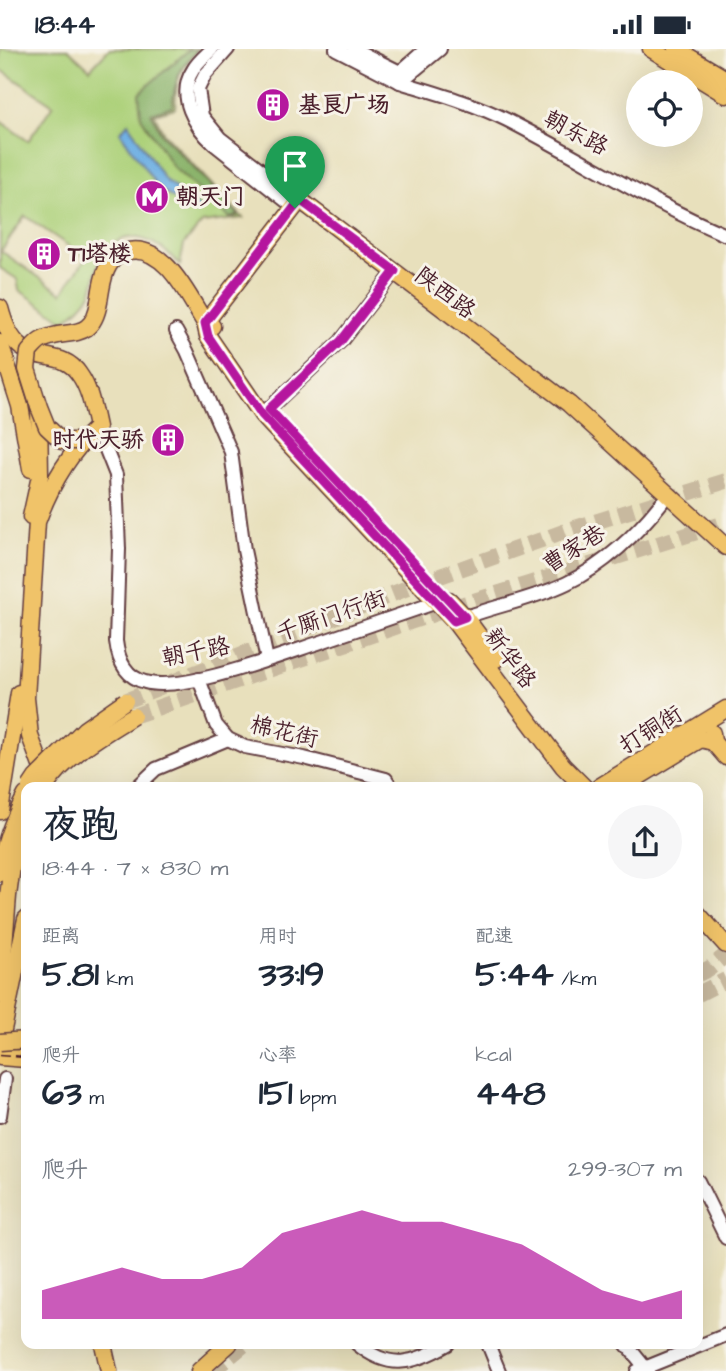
<!DOCTYPE html>
<html lang="zh">
<meta charset="utf-8">
<style>
:root{--surface:#fff;--page:#f6f6f7;--text:#1f2937;--muted:#747a83;--accent:#b5179e}
body{margin:0;font-family:"Architects Daughter","LXGW WenKai TC",sans-serif;background:var(--page);color:var(--text);height:100vh;display:flex;flex-direction:column;font-size:26px;white-space:nowrap}
*{box-sizing:border-box;margin:0}
p{font-size:23px;color:var(--muted)}
.icon{flex:none;width:38px;height:38px;fill:none;stroke:currentColor;stroke-width:2;stroke-linecap:round;stroke-linejoin:round}
.map{position:relative;flex:1;overflow:hidden}
.details{position:absolute;left:21px;top:733px;width:682px;height:567px;display:flex;flex-direction:column;background:var(--surface);border-radius:14px;box-shadow:0 7px 28px #0002}
.details>*{flex:none}
.controls{position:absolute;left:626px;top:21px;display:grid;gap:14px}
.controls a{display:grid;place-items:center;width:77px;height:77px;border-radius:50%;background:var(--surface);box-shadow:0 7px 28px #0002;font-size:35px}
.pin{position:absolute;display:grid;place-items:center;width:60px;height:60px;color:#fff;margin:-72px -30px;border-radius:50% 50% 50% 0;rotate:-45deg;box-shadow:0 0 7px #0007}
.pin .icon{rotate:45deg}
.round{display:grid;place-items:center;flex:none;width:74px;height:74px;border-radius:37px;background:var(--page)}
.summary{display:flex;align-items:center;justify-content:space-between;height:119px;padding:0 21px}
h1{font-size:38px;font-weight:800;line-height:52px}
.stats{display:grid;grid-template-columns:repeat(3,1fr);gap:10px;height:119px;padding:7px 21px}
.stats div{display:grid;align-content:center}
.stats b{font-size:35px;font-weight:800}
.stats small{font-size:19px;font-weight:400}
.stats p{font-size:19px}
.chart{height:196px;padding:14px 21px}
.chart p{display:flex;justify-content:space-between}
.chart svg{width:100%;height:126px;margin-top:7px;fill:var(--accent);opacity:.7}
.status{display:flex;justify-content:space-between;align-items:center;height:49px;padding:0 35px;background:var(--surface);direction:ltr}
.status svg{height:19px;fill:currentColor}
.map>svg:first-child{display:block}
</style>
<div class="status"><b>18:44</b><svg viewBox="0 0 49 12"><path d="M0 12V9h3v3zM5 12V6h3v6zM10 12V3h3v9zM15 12V0h3v12zM26 1h20v11H26zM47 4h2v5h-2z"/></svg></div>
<div class="map">
<svg width="726" height="1322" viewBox="0 0 726 1322">
<rect width="100%" height="100%" fill="#f7f3e8"/>
<filter id="ink" filterUnits="userSpaceOnUse"><feTurbulence type="fractalNoise" baseFrequency=".0143" numOctaves="2"/><feDisplacementMap in="SourceGraphic" scale="14" xChannelSelector="R" yChannelSelector="G"/><feConvolveMatrix kernelMatrix="1 2 1 2 8 2 1 2 1" color-interpolation-filters="sRGB"/></filter>
<filter id="wash" filterUnits="userSpaceOnUse"><feTurbulence type="fractalNoise" baseFrequency=".00686" numOctaves="4" result="noise"/><feDisplacementMap in="SourceGraphic" scale="28" xChannelSelector="R" yChannelSelector="G"/><feGaussianBlur stdDeviation="1.57" result="paint"/><feColorMatrix in="noise" values="0 0 0 0 0 0 0 0 0 0 0 0 0 0 0 0 0 1.4 0 .05"/><feComposite in="paint" operator="in"/></filter>
<g filter="url(#wash)">
<rect width="100%" height="100%" fill="#e8e0bc"/>
<path fill="#add17a" stroke="#7c7852" stroke-width="2" fill-rule="evenodd" d="M0,0H68L90,20L109,0H199C178,23 176,28 175,59L154,65L164,85L243,169L202,174L184,195L180,216C161,194 129,174 105,203C95,214 97,231 91,244C85,256 74,264 64,272L19,241L17,230L0,219V72L28,92L53,56L0,20ZM25,167L86,209L62,244L1,202Z"/>
<path fill="#8ab36a" stroke="#6a694a" stroke-width="2" d="M190,0H198C179,20 175,30 172,57L151,64L162,86L239,166L230,169L173,118L141,68L139,44Z"/>
<polygon fill="#70b0e3" stroke="#5d6887" stroke-width="2" points="128,74 165,131 200,159 196,164 159,140 120,83"/>
</g>
<g filter="url(#ink)">
<g fill="none" stroke-linecap="round" stroke-linejoin="round">
<g stroke="#c8b99f" stroke-width="16" stroke-dasharray="16 8" stroke-linecap="butt">
<polyline points="125,652 415,536 572,480 726,432"/>
<polyline points="133,667 451,559 726,474"/>
<polyline points="698,925 710,919 726,906"/>
<polyline points="698,945 726,931"/>
<polyline points="212,1322 245,1295"/>
</g>
<g stroke="#623c41" stroke-width="16">
<g id="minor">
<path d="M212,0C206,6 197,13 193,21C176,47 195,78 214,95L295,159"/>
<polyline points="228,0 205,26 198,40 202,67 220,89 300,151"/>
<polyline points="336,0 400,33 440,0"/>
<polyline points="354,0 400,23 426,0"/>
<path d="M400,23V33C436,44 473,54 507,71C580,108 650,154 726,186"/>
<polyline points="176,282 187,302 231,403 244,501 267,611"/>
<polyline points="262,366 341,292 395,222"/>
<path d="M97,378L116,426L119,500L116,592C118,610 125,628 145,633C183,644 281,606 321,593C362,579 402,565 443,551"/>
<path d="M458,571C493,557 532,551 567,534C603,517 637,485 662,453"/>
<polyline points="199,630 216,676 228,690 245,698 304,709 386,730 391,738"/>
<polyline points="137,738 156,720 228,690"/>
<polyline points="0,1067 5,1030"/>
<polyline points="698,1132 726,1189"/>
<path d="M357,1295C390,1322 413,1315 448,1295"/>
<polyline points="488,1295 499,1322"/>
<polyline points="626,1295 648,1322"/>
<polyline points="637,1322 726,1286"/>
</g>
</g>
<g stroke="#623c41" stroke-width="19">
<g id="major">
<polyline points="651,0 726,46"/>
<polyline points="676,0 726,30"/>
<path d="M99,253C102,234 104,210 125,203C163,191 189,248 205,274L212,277"/>
<path d="M0,259C18,329 57,292 79,325C90,340 93,360 97,378C69,404 50,437 37,473L26,649L30,687L47,733"/>
<polyline points="0,294 20,357 31,420"/>
<polyline points="31,468 40,427 39,359"/>
<polyline points="449,551 465,568 496,610"/>
<polyline points="712,684 713,693 726,708"/>
<polyline points="584,738 563,717 454,572 262,366 208,287 205,274 300,151 569,355 726,498"/>
<polyline points="599,738 726,660"/>
<polyline points="622,738 701,690 713,693"/>
<polyline points="0,762 19,644"/>
<path d="M0,824C3,796 13,771 26,746"/>
<polyline points="698,865 726,896"/>
<polyline points="0,946 8,847 14,803 26,771"/>
<polyline points="0,995 26,870"/>
<polyline points="0,1008 26,1010"/>
<polyline points="103,1295 109,1322"/>
<polyline points="199,1322 229,1295"/>
</g>
</g>
<use href="#minor" stroke="#fff" stroke-width="12"/>
<use href="#major" stroke="#f0c369" stroke-width="16"/>
<polyline stroke="#4a1f2b" stroke-width="2.5" stroke-dasharray="10 5" stroke-linecap="butt" points="0,1006 26,1008"/>
<g stroke="#623c41" stroke-width="19" stroke-linecap="butt">
<g id="major-bridge">
<path d="M82,392H62L47,378L39,358L27,320L29,303C33,299 37,293 42,291C67,278 92,295 99,253"/>
<polyline points="30,738 36,729 85,680 125,652"/>
<path d="M45,738C65,707 102,686 133,667"/>
<polyline points="0,993 26,991"/>
</g>
</g>
<use href="#major-bridge" stroke="#f0c369" stroke-width="16"/>
</g>
</g>
<g fill="none" stroke-linecap="round" stroke-linejoin="round" filter="url(#ink)">
<g stroke="#fff" stroke-width="14">
<polygon id="route" points="300,151 395,222 341,292 269,360 465,568 454,572 262,366 208,287 205,274"/>
</g>
<use href="#route" stroke="#b5179e" stroke-width="9"/>
</g>
<defs>
<g id="building-disc" transform="scale(1.75)"><circle r="9.5" fill="#b5179e" stroke="#f7f3e8"/><path d="M-4-6H4V6H1V3H-1V6H-4ZM-2.5-4.3h1.7v1.8h-1.7ZM.8-4.3h1.7v1.8H.8ZM-2.5-1h1.7V.8h-1.7ZM.8-1h1.7V.8H.8Z" fill="#fff"/></g>
<g id="metro-disc" transform="scale(1.75)"><circle r="9.5" fill="#b5179e" stroke="#f7f3e8"/><path d="M-5.5 5V-5H-3L0 0L3-5H5.5V5H3V-.5L0 4L-3-.5V5Z" fill="#fff"/></g>
</defs>
<g fill-rule="evenodd">
<use href="#building-disc" x="273" y="56"/>
<use href="#metro-disc" x="152" y="148"/>
<use href="#building-disc" x="44" y="205"/>
<use href="#building-disc" x="168" y="391"/>
</g>
<g text-anchor="middle" dominant-baseline="central" stroke-width="6" stroke-linejoin="round" paint-order="stroke">
<g font-size="23" font-weight="bold" fill="#4a1f2b" stroke="#f7f3e8" text-anchor="start">
<text x="298" y="56">基良广场</text>
<text x="176" y="148">朝天门</text>
<text x="68" y="205">T1塔楼</text>
<text x="144" y="391" text-anchor="end">时代天骄</text>
</g>
<g font-size="23" fill="#4a1f2b" stroke="#f7f3e8">
<text transform="translate(576 84) rotate(28)">朝东路</text>
<text transform="translate(445 244) rotate(37)">陕西路</text>
<text transform="translate(574 500) rotate(-32)">曹家巷</text>
<text transform="translate(331 567) rotate(-19)">千厮门行街</text>
<text transform="translate(196 603) rotate(-11)">朝千路</text>
<text transform="translate(510 609) rotate(53)">新华路</text>
<text transform="translate(651 681) rotate(-32)">打铜街</text>
<text transform="translate(284 683) rotate(13)">棉花街</text>
</g>
</g>
</svg>
<div class="controls">
<a><svg class="icon" aria-label="locate" viewBox="0 0 24 24"><circle cx="12" cy="12" r="6"/><path d="M12 2v4M12 18v4M2 12h4M18 12h4"/></svg></a>
</div>
<div class="pin" style="left:295px;top:159px;background:#1e9e55"><svg class="icon" aria-label="arrive" viewBox="0 0 24 24"><path d="M6 21V4h12l-3 4 3 4H6"/></svg></div>
<section class="details">
<div class="summary"><div><h1>夜跑</h1><p>18:44 · 7 × 830 m</p></div><a class="round"><svg class="icon" aria-label="share" viewBox="0 0 24 24"><path d="M12 15V3M7 8l5-5 5 5M5 13v7h14v-7"/></svg></a></div>
<div class="stats">
<div><p>距离</p><b>5.81<small> km</small></b></div>
<div><p>用时</p><b>33:19</b></div>
<div><p>配速</p><b>5:44<small> /km</small></b></div>
</div>
<div class="stats">
<div><p>爬升</p><b>63<small> m</small></b></div>
<div><p>心率</p><b>151<small> bpm</small></b></div>
<div><p>kcal</p><b>448</b></div>
</div>
<div class="chart"><p><span>爬升</span>299–307 m</p>
<svg viewBox="0 0 160 44" preserveAspectRatio="none"><path d="M0 44V34L10 30L20 26L30 30L40 30L50 26L60 14L70 10L80 6L90 10L100 10L110 14L120 18L130 26L140 34L150 38L160 34V44z"/></svg>
</div>
</section>
</div>
